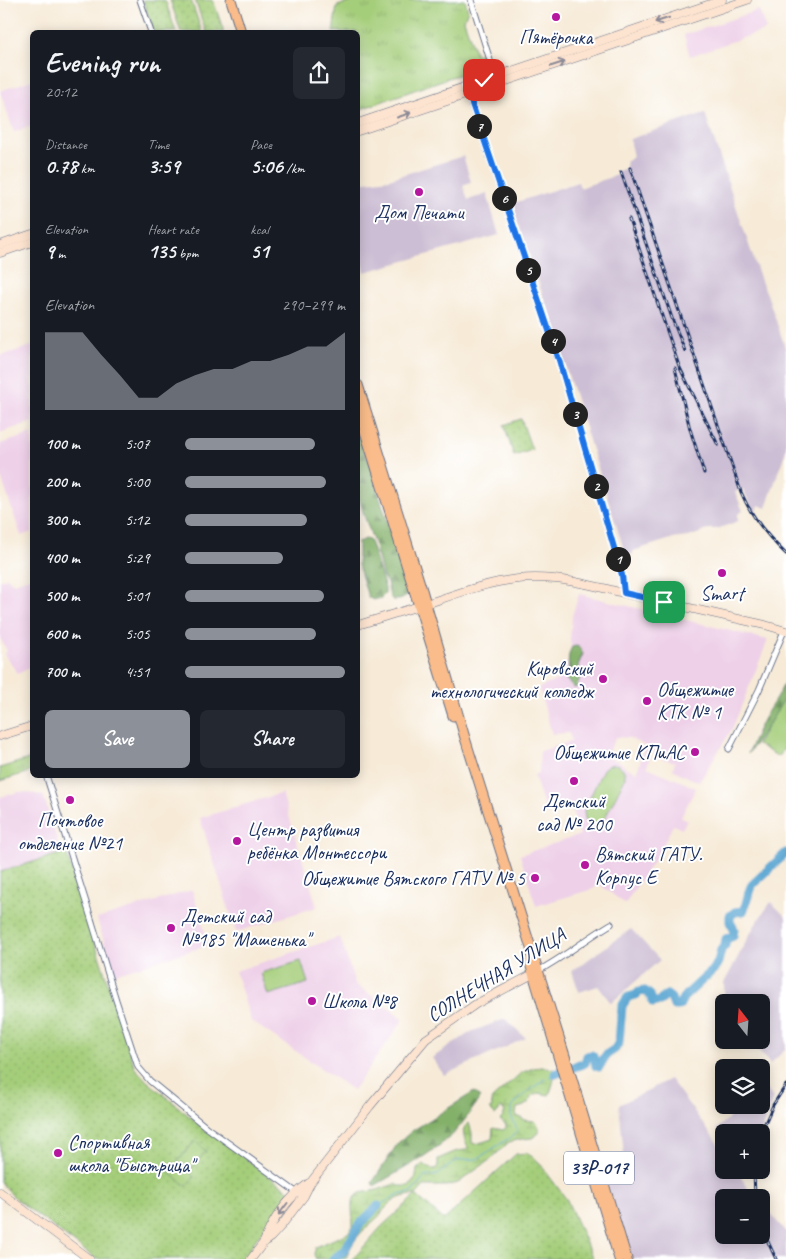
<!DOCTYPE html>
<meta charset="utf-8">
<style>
:root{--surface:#171b24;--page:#242831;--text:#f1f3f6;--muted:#9ea1a6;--accent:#8c9099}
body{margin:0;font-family:Caveat,sans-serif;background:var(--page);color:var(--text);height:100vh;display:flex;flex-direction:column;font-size:19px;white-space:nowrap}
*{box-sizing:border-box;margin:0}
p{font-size:16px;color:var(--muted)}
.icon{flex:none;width:28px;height:28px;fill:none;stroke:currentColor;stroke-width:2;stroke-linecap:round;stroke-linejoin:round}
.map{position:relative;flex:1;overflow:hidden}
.details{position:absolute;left:30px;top:30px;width:330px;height:748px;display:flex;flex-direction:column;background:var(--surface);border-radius:8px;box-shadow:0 2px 12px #0003}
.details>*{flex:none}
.needle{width:32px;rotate:343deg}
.buttons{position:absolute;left:715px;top:994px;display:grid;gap:10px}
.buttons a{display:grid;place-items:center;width:55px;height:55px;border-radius:8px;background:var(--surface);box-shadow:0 2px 12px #0003;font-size:25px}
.pin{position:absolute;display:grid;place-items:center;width:42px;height:42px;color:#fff;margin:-21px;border-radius:10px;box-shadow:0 2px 8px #0006}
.km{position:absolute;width:25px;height:25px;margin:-12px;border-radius:50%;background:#222;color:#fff;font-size:14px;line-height:25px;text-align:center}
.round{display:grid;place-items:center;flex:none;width:52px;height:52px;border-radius:8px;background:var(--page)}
.headline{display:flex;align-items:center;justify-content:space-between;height:85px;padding:0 15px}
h1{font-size:28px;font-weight:700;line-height:38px}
.stats{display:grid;grid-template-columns:repeat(3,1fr);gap:8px;height:85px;padding:5px 15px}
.stats div{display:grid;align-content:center}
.stats b{font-size:21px;font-weight:700}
.stats small{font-size:14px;font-weight:400}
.stats p{font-size:14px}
.chart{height:140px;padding:10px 15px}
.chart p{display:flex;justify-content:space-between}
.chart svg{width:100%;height:90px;margin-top:5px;fill:var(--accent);opacity:.7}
.button{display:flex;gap:10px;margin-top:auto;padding:10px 15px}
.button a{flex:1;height:58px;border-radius:8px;background:var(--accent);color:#fff;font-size:20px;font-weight:700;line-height:58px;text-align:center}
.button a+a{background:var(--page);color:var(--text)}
ul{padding:0 15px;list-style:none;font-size:16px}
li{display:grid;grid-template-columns:80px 60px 1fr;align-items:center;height:38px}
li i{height:12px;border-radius:6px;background:var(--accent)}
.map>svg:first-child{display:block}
</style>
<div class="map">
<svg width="786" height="1259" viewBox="0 0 786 1259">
<defs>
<pattern id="grass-tufts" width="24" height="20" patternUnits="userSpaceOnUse" patternTransform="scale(1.25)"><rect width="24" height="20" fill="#a5ce7a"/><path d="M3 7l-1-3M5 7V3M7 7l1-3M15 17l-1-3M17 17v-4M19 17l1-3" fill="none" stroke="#8db16c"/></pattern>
<pattern id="forest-firs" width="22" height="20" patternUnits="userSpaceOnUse" patternTransform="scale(1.25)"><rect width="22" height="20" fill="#84b16a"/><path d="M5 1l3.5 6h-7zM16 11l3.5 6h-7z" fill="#6b905a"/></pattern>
<pattern id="wetland-marsh" width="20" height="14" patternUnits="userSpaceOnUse" patternTransform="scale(1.25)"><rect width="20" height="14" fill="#a5ce7a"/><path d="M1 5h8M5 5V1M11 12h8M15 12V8" fill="none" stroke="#8db16c"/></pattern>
<pattern id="park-dots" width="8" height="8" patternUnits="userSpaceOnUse" patternTransform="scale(1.25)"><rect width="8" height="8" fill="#a5ce7a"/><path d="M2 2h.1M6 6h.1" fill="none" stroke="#8db16c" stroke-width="1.8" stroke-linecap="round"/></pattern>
</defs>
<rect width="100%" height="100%" fill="#fff"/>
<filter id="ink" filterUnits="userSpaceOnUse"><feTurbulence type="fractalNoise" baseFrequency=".02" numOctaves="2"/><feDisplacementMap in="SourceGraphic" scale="10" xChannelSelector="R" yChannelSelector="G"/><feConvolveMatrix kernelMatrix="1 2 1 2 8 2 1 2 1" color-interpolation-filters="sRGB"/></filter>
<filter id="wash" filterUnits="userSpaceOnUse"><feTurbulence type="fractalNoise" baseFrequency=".0096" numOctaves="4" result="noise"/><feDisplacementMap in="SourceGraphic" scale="20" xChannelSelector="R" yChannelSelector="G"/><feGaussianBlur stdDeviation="1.12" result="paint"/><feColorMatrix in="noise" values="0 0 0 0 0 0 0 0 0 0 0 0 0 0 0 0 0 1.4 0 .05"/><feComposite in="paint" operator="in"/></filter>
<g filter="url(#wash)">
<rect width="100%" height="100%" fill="#f7ebd8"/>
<g fill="#eed0e8" fill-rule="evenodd">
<polygon points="759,10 766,30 690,56 684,35"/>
<polygon points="32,80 32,126 14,132 0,91"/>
<polygon points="32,346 32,422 0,433 0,356"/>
<polygon points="32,434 32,532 21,536 0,474 0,444"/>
<polygon points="32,577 32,670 31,667 18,674 4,654 7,651 0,638 0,580 7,578 14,583"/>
<path d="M579,594L768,640L732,729L699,782L681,774L673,769L675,762L655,757L656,752L652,750L647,767L696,788L681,817L687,820L682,829L673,825L660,851L625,904L599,884L593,889L536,906L520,855L580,835L571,807L546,813L534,775L539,773L540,753L541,751L572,741L569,733L552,734L539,688L564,677L571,646L570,639L572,616ZM616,737L630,738L645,746L637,772L626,768L620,762L605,757Z"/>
<polygon points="19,792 43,795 61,853 0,872 0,797"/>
<polygon points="282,793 317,907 236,932 200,818"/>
<polygon points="192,890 209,945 114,974 97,919"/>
<polygon points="340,937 355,984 404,1019 353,1090 251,1021 235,971"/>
</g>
<g fill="#ccbed4">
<polygon points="705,113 761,281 767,294 786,350 786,450 766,508 759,505 757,510 754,512 743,489 735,492 743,511 738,514 738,521 717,529 710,529 689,537 671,539 633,551 633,554 626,556 535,271 511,204 578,182 580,188 617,175 616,172 626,168 626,160 633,157 630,143 630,139"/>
<polygon points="463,156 471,182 463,185 468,200 487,194 499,235 365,272 362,261 358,263 358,183 389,179"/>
<polygon points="771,902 786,917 786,1049 770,1064 750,1040 761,1040 761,1002 724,1002 724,983 755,925"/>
<polygon points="631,929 660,960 611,1003 598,986 579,992 572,971"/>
<polygon points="505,1019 526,1038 444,1075 432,1058 471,1032"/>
<polygon points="670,1079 724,1152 724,1170 736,1170 747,1186 750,1197 724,1198 724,1235 761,1235 761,1198 758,1197 763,1197 768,1211 786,1232 786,1259 631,1259 601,1163 624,1155 619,1105"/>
<polygon points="764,1086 773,1098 761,1132 724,1132 724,1139 717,1129 743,1105 761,1105 761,1089"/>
</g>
<g fill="url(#grass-tufts)" stroke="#607e6c">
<polygon points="358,0 465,0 468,10 464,20 476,55 483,53 487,66 448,78 358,110 358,32 333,32 337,6"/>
<polygon points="32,758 32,771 0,781 0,768"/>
</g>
<g fill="url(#forest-firs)" stroke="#507064">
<path d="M358,426L363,449L370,464L409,593C403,600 401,600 393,600L390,597L387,583L383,577L375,546L364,515L358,495Z"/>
<polygon points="365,539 369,540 371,544 385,588 385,594 381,598 373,600 368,597 358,565 358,542"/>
<path d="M576,646L579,647L583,654L579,663L578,671L577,673V675L580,677L577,687L574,688L565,678L566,673L569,669C568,661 568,654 572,647Z"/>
<path d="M786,677V699L748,754C753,742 757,730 764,718C771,705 782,692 786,677Z"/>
<path d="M474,1092L480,1097C473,1110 456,1133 444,1142C422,1159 398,1172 374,1186L372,1183L398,1143L412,1131Z"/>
</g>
<path fill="url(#wetland-marsh)" stroke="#607e6c" d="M542,1067L553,1069C556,1078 552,1087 549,1095L539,1093L533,1095L529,1102L524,1106L517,1108L516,1115L524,1120L535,1121L539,1127V1133L532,1138L522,1139L509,1142L491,1159L458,1183L446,1186H424L416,1195C403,1195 393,1199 385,1209C382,1212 380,1216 377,1218C362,1231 353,1239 346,1258L344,1259H316L314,1254L316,1247L348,1233L353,1226L352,1208L354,1198L360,1193L377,1190L395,1184L400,1186H410L416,1177L417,1169L423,1164L431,1169H436L438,1165V1159L457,1151L466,1150L468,1148C465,1139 459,1129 469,1123L472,1133V1143L476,1144L492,1139L493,1128L503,1130L506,1128V1125L500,1120L503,1117L505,1111L501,1108L495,1115L489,1109L492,1108L491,1100L521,1073L533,1068Z"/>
<g fill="url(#park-dots)" stroke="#607e6c">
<polygon points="143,0 165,0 176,32 154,32"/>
<polygon points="170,0 191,0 202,32 181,32"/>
<polygon points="195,0 213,0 224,32 206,32"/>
<polygon points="521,419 532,450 514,456 504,425"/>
<polygon points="66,852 135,1068 147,1081 204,1128 291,1192 252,1245 246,1259 96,1259 17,1200 6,1189 0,1182 0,872"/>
<polygon points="527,1153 538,1161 567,1200 593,1259 353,1259 381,1227 416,1195 444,1220 516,1154"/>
</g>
<g fill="#a5ce7a" stroke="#607e6c">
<polygon points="786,696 786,745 779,757 757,744"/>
<path d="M613,764C621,765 625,769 625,778L605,818C597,825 593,826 585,819L584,811L603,769L607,766Z"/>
<polygon points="301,961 308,983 268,995 261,973"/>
<polygon points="195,1141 206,1151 189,1172 194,1177 186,1186 169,1172"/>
</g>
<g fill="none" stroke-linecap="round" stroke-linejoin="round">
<path stroke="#5aa6d2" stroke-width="1" d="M378,1206L397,1195L412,1192L424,1177L438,1175L455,1161L460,1160L477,1159L514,1135L517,1130C516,1124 510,1118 511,1112C511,1101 545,1079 555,1074"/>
<g stroke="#5aa6d2" stroke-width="9">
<path d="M555,1074L585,1063L587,1056C595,1052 595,1061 596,1066L599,1067L606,1055L615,1049L619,1042L622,1006L628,997L636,995L639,992L645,991L650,995L653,1003L660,1001L667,995L671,998L674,1006H679L683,998L714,969L718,962L721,950L725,945L726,939L733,936L734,929L730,922V916L735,912L743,911C748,903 747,893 752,885L786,853"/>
<polyline points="333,1259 343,1252 361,1223 378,1206"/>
</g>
</g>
</g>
<g filter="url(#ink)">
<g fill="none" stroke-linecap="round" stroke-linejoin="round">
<g stroke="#687189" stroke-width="7">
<g id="minor">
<polyline points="140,0 151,32"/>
<polyline points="471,0 495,76"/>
<polyline points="468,94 559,360 622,575 624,593"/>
<polyline points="729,749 759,690 784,631"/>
<polyline points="46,775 89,912 116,1000 138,1067 150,1081 206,1127 299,1194"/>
<path d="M538,971C564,957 586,939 611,924"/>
</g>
</g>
<g stroke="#687189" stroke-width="9">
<g id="secondary">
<polyline points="358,123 722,0"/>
<polyline points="358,131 747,0"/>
<polyline points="0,245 32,234"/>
<polyline points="0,253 32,242"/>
<path d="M426,604C456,594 487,582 518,579C555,575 591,585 627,594C673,604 719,615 765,625L786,631"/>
<polyline points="358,625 419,606"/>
<polyline points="0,736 32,726"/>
<polyline points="0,1192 89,1259"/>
<path d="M264,1242C272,1219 289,1197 309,1183"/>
<polyline points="251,1259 264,1242 271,1237 281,1226 304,1196 311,1182 370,1106 426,1039 476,1004 533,974"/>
</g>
</g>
<g stroke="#687189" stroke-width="11">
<g id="trunk">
<polyline points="231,0 241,32"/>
<polyline points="358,385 422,590 465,738 565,1056 627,1259"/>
<polyline points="358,409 453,716"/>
<polyline points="529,960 619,1259"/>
</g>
</g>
<use href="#minor" stroke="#fff" stroke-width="5"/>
<use href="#secondary" stroke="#fde4d0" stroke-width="8"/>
<use href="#trunk" stroke="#f9bc8a" stroke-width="9"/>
<g stroke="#1b2f5e" stroke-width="3">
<g id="rail">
<path d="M630,168L741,492C751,516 767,536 786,554"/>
<polyline points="621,172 673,321 685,351"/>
<polyline points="629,219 679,366 718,445"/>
<polyline points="675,368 690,429 704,473"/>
<polyline points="761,1132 773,1105 786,1085"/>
<polyline points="754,1170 755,1198"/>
<polyline points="761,1227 776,1259"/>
</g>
</g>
<use href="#rail" stroke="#fff" stroke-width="1" stroke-dasharray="4" stroke-linecap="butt"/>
</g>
<defs><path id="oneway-shaft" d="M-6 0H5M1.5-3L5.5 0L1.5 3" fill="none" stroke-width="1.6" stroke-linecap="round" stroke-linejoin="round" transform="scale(1.25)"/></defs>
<g stroke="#8c8a97">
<use href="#oneway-shaft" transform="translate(662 20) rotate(162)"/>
<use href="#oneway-shaft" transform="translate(558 64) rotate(-18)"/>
<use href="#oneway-shaft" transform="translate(404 115) rotate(-19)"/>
<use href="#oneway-shaft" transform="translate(283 1209) rotate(127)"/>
</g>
</g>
<g fill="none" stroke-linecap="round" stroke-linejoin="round" filter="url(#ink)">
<g stroke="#fff" stroke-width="10">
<polyline id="route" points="484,80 466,86 559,360 622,575 624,593 664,602"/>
</g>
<use href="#route" stroke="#1a73e8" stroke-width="6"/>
</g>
<g fill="#b5179e" stroke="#fff" stroke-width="2">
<circle cx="556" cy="17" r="5"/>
<circle cx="419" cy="192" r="5"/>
<circle cx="722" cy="573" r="5"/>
<circle cx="603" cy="679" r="5"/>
<circle cx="647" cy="701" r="5"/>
<circle cx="695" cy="752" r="5"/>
<circle cx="574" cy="781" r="5"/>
<circle cx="70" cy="800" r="5"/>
<circle cx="237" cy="841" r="5"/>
<circle cx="585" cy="865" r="5"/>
<circle cx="535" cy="878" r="5"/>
<circle cx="171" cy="928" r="5"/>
<circle cx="312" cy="1001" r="5"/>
<circle cx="58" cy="1153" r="5"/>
</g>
<g text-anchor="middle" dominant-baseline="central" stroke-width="4" stroke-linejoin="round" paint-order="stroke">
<rect fill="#fff" stroke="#5f6d8e" stroke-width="1" x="564" y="1151.5" width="70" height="33" rx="4"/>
<g font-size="19" font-weight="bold" fill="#1b2f5e">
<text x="599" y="1168">33Р-017</text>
</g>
<g font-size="20" fill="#1b2f5e" stroke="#fff" text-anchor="start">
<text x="556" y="37" text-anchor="middle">Пятёрочка</text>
<text x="419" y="212" text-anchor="middle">Дом Печати</text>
<text x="722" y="593" text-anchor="middle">Smart</text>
<text x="593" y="668" text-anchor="end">Кировский<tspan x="593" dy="23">технологический колледж</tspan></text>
<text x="657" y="689">Общежитие<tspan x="657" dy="23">КТК № 1</tspan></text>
<text x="685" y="752" text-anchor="end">Общежитие КПиАС</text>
<text x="574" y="801" text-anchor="middle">Детский<tspan x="574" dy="23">сад № 200</tspan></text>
<text x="70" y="820" text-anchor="middle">Почтовое<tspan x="70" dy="23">отделение №21</tspan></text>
<text x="247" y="829">Центр развития<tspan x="247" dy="23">ребёнка Монтессори</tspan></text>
<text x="595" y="854">Вятский ГАТУ.<tspan x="595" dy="23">Корпус Е</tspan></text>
<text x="525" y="878" text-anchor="end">Общежитие Вятского ГАТУ № 5</text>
<text x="181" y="916">Детский сад<tspan x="181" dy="23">№185 "Машенька"</tspan></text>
<text x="322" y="1001">Школа №8</text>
<text x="68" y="1142">Спортивная<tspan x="68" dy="23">школа "Быстрица"</tspan></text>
</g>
<g font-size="20" fill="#1b2f5e" stroke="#fff">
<text transform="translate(496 975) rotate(-32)">СОЛНЕЧНАЯ УЛИЦА</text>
</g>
</g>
</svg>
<div class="buttons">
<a><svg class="needle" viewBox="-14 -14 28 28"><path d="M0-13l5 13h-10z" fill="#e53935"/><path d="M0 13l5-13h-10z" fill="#9ea1a6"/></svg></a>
<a><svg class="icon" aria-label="layers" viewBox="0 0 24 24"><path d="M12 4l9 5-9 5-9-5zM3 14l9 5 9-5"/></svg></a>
<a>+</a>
<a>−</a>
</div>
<div class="pin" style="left:664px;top:602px;background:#1e9e55"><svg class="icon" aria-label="arrive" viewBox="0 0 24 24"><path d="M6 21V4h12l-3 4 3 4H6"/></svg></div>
<div class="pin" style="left:484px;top:80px;background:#d93025"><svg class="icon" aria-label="check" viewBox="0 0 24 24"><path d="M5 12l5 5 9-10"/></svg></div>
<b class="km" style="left:618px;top:559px">1</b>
<b class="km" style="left:596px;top:486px">2</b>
<b class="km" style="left:575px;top:414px">3</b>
<b class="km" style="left:553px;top:341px">4</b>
<b class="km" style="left:528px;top:270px">5</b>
<b class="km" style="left:504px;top:198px">6</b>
<b class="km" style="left:479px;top:126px">7</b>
<section class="details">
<div class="headline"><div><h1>Evening run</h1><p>20:12</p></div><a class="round"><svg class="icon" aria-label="share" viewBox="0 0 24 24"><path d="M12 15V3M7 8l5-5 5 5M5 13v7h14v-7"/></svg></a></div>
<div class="stats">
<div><p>Distance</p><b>0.78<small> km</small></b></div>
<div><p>Time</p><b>3:59</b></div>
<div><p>Pace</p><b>5:06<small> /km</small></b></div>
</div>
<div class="stats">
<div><p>Elevation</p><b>9<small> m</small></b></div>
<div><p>Heart rate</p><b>135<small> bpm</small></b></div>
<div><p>kcal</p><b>51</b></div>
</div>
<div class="chart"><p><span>Elevation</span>290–299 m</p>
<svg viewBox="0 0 160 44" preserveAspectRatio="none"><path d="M0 44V6L10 6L20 6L30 17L40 27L50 38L60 38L70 31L80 27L90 24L100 24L110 20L120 20L130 17L140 13L150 13L160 6V44z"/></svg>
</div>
<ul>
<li><b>100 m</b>5:07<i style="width:81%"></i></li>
<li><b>200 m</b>5:00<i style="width:88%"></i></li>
<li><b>300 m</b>5:12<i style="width:76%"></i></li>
<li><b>400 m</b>5:29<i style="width:61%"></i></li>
<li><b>500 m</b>5:01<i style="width:87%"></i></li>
<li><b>600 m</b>5:05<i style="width:82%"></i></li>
<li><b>700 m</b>4:51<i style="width:100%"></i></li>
</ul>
<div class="button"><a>Save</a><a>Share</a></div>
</section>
</div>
